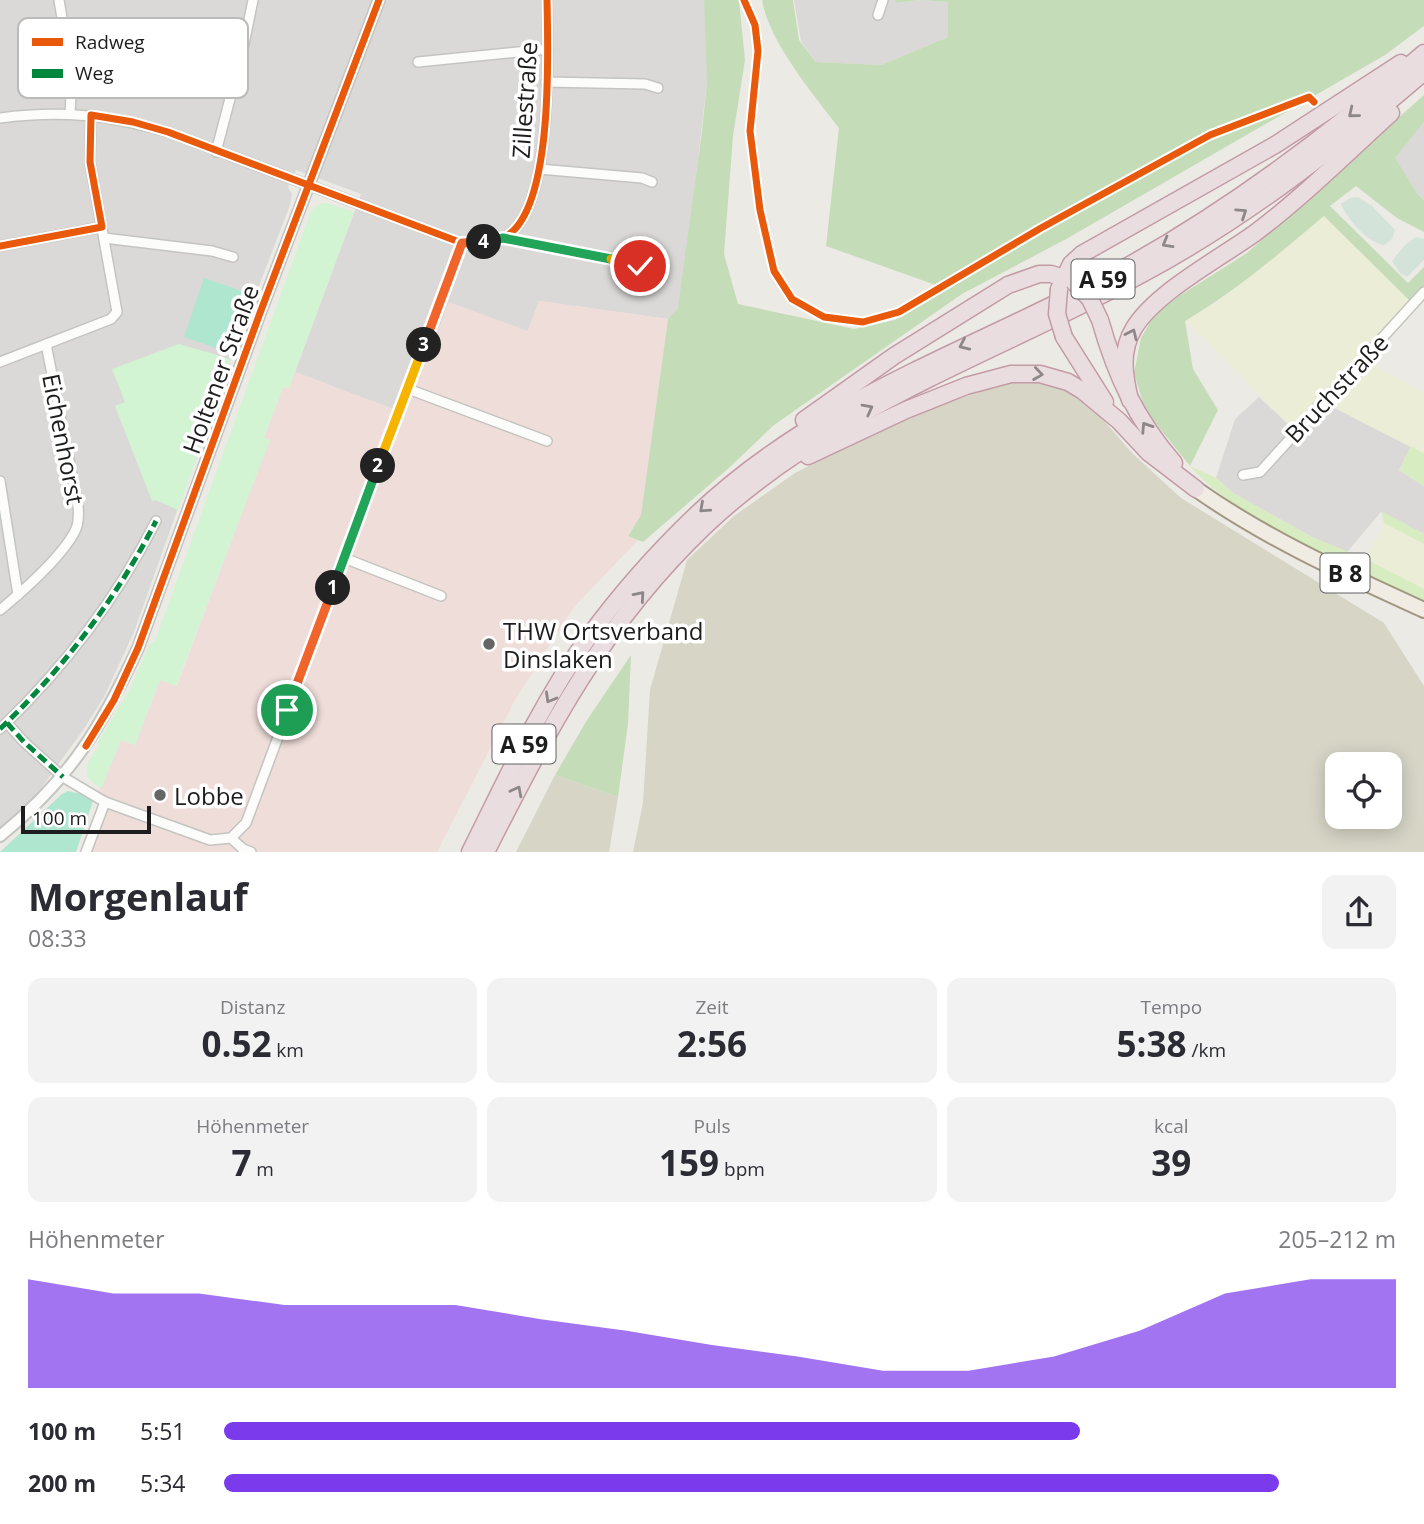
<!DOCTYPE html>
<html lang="de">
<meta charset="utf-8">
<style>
:root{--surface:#fff;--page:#f2f2f3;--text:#2b2b33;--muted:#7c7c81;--accent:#7c3aed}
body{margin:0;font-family:"Open Sans",sans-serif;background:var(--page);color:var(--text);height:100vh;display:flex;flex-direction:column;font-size:26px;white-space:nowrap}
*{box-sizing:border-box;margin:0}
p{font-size:23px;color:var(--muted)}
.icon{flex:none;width:38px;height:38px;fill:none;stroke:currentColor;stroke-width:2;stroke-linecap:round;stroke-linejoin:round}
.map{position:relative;height:852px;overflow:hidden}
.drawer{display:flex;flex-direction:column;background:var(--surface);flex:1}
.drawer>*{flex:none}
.fabs{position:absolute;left:1325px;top:752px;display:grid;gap:14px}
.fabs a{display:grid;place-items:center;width:77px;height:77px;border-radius:14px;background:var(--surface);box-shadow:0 4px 18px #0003;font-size:35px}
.scale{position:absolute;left:21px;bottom:18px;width:130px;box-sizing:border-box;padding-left:7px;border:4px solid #1d1d1d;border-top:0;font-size:19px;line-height:24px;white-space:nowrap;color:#1d1d1d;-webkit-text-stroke:5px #fff;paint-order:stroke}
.pin{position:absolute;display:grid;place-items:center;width:60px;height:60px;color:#fff;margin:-30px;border:4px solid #fff;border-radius:50%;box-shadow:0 2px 7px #0007}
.km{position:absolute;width:35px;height:35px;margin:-18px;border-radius:50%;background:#222;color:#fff;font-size:19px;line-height:35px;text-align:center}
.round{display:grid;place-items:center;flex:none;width:74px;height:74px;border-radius:14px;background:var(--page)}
.headline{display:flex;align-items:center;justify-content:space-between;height:119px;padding:0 28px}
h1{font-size:38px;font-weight:700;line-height:52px}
.stats{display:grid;grid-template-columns:repeat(3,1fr);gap:10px;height:119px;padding:7px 28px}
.stats div{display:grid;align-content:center;border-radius:14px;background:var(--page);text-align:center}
.stats b{font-size:35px;font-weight:700}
.stats small{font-size:19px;font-weight:400}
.stats p{font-size:19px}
.chart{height:196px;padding:14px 28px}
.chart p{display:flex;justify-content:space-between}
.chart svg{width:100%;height:126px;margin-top:7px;fill:var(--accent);opacity:.7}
ul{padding:0 28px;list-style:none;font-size:23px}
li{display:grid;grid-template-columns:112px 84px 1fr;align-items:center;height:52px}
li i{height:18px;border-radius:9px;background:var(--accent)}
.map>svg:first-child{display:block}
</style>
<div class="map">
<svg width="1424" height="852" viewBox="0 0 1424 852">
<rect width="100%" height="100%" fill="#eceae5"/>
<g fill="#dbd9d7">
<polygon points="0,0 704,0 707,33 707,82 686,262 678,308 668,319 539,301 528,331 439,328 425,322 393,409 295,372 361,194 296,170 288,187 292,194 290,205 231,359 134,632 104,697 84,729 15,824 0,834"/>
<polygon points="794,0 895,0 896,3 920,0 948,2 948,37 881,65 816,62 801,41"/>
<polygon points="1424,122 1424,200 1417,193 1394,158"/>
<polygon points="1259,397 1292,428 1316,398 1411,446 1399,470 1424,486 1424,534 1381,512 1347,552 1312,537 1233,493 1216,478 1235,419"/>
</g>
<polygon fill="#efddd9" points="539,301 668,319 641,515 628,535 638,540 574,607 515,700 437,852 84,852 100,804 95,792 101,788 121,740 135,745 160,680 177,686 269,440 264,438 283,387 289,388 295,372 393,409 425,322 439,328 449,302 528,331"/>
<g fill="#d6d5c6" fill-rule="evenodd">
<path d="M1046,381L1064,388L1092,407L1133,454L1181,498L1384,623L1424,686V852H633L643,803L650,690L687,560L734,516L795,473L909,415L1007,383ZM1337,765H1390V817H1337Z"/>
<polygon points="555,775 618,797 609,852 516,852"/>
</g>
<g fill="#ecedd7">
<polygon points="1324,215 1411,302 1316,398 1292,428 1185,320 1214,304 1274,258"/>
<polygon points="1364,360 1424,393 1424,454 1325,403"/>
<polygon points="1384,523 1424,544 1424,589 1366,559"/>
</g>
<g fill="#d8ecc2">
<polygon points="1411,446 1424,454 1424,486 1399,470"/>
<path d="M1190,466L1216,478L1233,493L1312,537L1366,559L1424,589V601C1352,567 1243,526 1190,466Z"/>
<polygon points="1381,511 1424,534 1424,544 1384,523"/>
</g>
<g fill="#c5dcb9">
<path d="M704,0H739L745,60L733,136L724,254L738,304L854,329L895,320L947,289L826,246L839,128C813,94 769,42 762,0H793L799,40L816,62L881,65L948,37V2L920,0L896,3L895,0H1424V26L1385,55L1068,238L962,294L774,425L730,467L643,542L628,536L641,515L668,319L678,308L702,131L707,82Z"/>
<path d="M1424,95V122L1395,158L1417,193L1424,200V232L1397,218L1356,186L1330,206L1408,283L1424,267V288L1411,302L1324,216C1280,253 1236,291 1185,321L1193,369L1218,410L1190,466L1145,410L1134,373L1141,338L1157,310L1247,253Z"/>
<polygon points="631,655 628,724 618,797 555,775 587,720"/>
</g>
<g fill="#d3e3d9">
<path d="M1358,197L1372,206L1395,230L1392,239L1384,245C1368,243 1347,219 1341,204L1350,198Z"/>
<polygon points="1416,237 1424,239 1424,260 1407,277 1400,273 1392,261 1405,245"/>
</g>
<g fill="#d2f4d2">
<polygon points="326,203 354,212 289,388 283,387 264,438 270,440 176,686 160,680 135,745 121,740 101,789 87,777 88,762 100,745 98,742 129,690 150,644 155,641 311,211 319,204"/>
<polygon points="179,344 231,359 178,510 156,500 152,501 115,406 125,402 112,369"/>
</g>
<g fill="#aee6cf">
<polygon points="204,278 242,291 222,350 184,337"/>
<polygon points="68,791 81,794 93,801 76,852 0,852 62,794"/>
</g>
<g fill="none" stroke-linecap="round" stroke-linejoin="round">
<g stroke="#c4c4c1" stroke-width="12">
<g id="minor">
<polyline points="59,0 72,78 70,113"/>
<polyline points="878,15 883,0"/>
<polyline points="418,62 548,49"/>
<polyline points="546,82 645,84 658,88"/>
<path d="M0,118C61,110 109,115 168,132L462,243C476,243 493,244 505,237C554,210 548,51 547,0"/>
<polyline points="216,152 243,49 253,0"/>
<polyline points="539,169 642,178 652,182"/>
<polyline points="104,238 212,251 233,257"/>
<polyline points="503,238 634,262 640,266"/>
<polyline points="0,246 102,227"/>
<polyline points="0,362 111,319 117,312 90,162 91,115"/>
<polyline points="408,389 547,441"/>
<polyline points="1243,475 1260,472 1424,292"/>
<polyline points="0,481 18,595"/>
<polyline points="344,558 441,596"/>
<path d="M0,610C23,591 59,560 74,533C79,525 79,516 78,506L46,344"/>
<polyline points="7,723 24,742 63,777 105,802 210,840 231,838 246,823 462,243"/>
<path d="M0,729C63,669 117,598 156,521"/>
<polyline points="231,838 243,849 251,852"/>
<polyline points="86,852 105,802"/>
</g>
</g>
<g stroke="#c4c4c1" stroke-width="14">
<path id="tertiary" d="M0,836C70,779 101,728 138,648L260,313L379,0"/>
</g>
<g stroke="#a29882" stroke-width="18">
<path id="primary" d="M1196,489C1267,539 1345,574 1424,610"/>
</g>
<g stroke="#c39ba6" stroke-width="19">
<g id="motorway">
<polyline points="1059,289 1071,264 1082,254 1275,145 1401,63"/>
<path d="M1100,320C1116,376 1136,419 1174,463"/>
<polyline points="1064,337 1105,402"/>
<path d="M1130,400C1124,375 1120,351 1134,328C1156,292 1219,259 1255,233C1303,197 1346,154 1391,113"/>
<polyline points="804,420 894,356 1008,285 1039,274 1051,274 1070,280"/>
<polyline points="808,456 906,410 966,386 1011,374 1040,374 1068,382 1083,391 1119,421 1149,453 1196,489"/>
<path d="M470,852C506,780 540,705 587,639C620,594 657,552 697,514C816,401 964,353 1106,278C1222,216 1325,139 1424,53"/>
<path d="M486,852C549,728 603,623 705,526C831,407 995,354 1144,273C1246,218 1337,147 1424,72"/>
</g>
</g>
<use href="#minor" stroke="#fcfcfb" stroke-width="9"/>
<use href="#tertiary" stroke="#fcfcfb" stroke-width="10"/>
<use href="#primary" stroke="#f1ece3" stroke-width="14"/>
<use href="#motorway" stroke="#eadddf" stroke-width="16"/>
<g stroke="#c39ba6" stroke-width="19" stroke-linecap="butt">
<g id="motorway-bridge">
<polyline points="1073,281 1090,299 1100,320"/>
<polyline points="1059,289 1057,314 1064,337"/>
</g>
</g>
<use href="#motorway-bridge" stroke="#eadddf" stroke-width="16"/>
<g stroke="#00873e" stroke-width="5" stroke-dasharray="10 5" stroke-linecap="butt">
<polyline points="7,723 24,742 63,777"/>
<path d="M0,729C63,669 117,598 156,521"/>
</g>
<g stroke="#fff" stroke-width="11">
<g id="cycleway">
<polyline points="744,0 755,25 758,51 750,131 760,210 774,271 792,299 824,317 863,322 899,312 1041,228 1210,135 1309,97 1314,102"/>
<path d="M0,246L102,227L90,162L91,115L133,122L168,132L462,243C476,243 493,244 505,237C554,210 548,51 547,0"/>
<polyline points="86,746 114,700 138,648 260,313 379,0"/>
</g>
</g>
<use href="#cycleway" stroke="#e8590c" stroke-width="7"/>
</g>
<defs><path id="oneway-chevron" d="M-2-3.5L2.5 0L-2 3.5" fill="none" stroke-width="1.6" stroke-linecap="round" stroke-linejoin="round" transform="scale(1.75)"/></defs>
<g stroke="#8e8788">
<use href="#oneway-chevron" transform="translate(1353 113) rotate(141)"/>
<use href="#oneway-chevron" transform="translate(1242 213) rotate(-34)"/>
<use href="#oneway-chevron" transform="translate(1167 243) rotate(150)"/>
<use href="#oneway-chevron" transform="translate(1132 334) rotate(-65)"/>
<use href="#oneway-chevron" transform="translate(964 345) rotate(155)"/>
<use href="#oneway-chevron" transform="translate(1038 374) rotate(8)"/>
<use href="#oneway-chevron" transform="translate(868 409) rotate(-28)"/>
<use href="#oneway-chevron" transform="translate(1146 427) rotate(-123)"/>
<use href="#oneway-chevron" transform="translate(704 508) rotate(138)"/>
<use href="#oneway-chevron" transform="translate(640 596) rotate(-49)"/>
<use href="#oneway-chevron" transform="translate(550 698) rotate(120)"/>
<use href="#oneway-chevron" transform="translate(517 791) rotate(-63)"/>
</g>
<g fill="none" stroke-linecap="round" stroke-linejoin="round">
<g stroke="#fff" stroke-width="14">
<polyline id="split-1" points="287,710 333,588"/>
</g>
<g stroke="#fff" stroke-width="14">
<polyline id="split-2" points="333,588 378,466"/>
</g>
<g stroke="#fff" stroke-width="14">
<polyline id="split-3" points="378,466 424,345"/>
</g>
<g stroke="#fff" stroke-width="14">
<polyline id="split-4" points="424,345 462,243 484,242"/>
</g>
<g stroke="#fff" stroke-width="14">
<polyline id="split-5" points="484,242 503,238 611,259"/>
</g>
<g stroke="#fff" stroke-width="14">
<polyline id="split-6" points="611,259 634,262 640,266"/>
</g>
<use href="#split-1" stroke="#f0652b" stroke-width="9"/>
<use href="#split-2" stroke="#22a559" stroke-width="9"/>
<use href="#split-3" stroke="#f5b400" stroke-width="9"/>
<use href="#split-4" stroke="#f0652b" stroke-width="9"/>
<use href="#split-5" stroke="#22a559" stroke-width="9"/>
<use href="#split-6" stroke="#f5b400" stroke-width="9"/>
</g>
<g fill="#656563" stroke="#fff" stroke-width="2.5">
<circle cx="489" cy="644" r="7"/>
<circle cx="160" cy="795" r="7"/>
</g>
<g text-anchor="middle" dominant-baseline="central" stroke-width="7" stroke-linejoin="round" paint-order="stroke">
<g fill="#fff" stroke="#616161" stroke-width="2">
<rect x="1071.5" y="259.5" width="63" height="39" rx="5"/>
<rect x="1320.5" y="553.5" width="49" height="39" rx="5"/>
<rect x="492.5" y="724.5" width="63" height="39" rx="5"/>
</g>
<g font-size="23" font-weight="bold" fill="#1d1d1d">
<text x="1103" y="279">A 59</text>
<text x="1345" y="573">B 8</text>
<text x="524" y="744">A 59</text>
</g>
<g font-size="24" fill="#1d1d1d" stroke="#fff">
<text transform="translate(524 100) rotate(-86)">Zillestraße</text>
<text transform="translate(220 369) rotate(-70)">Holtener Straße</text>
<text transform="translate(1336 388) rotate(-47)">Bruchstraße</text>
<text transform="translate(64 439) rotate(79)">Eichenhorst</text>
</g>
<g font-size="24" fill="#1d1d1d" stroke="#fff" text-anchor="start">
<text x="503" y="630">THW Ortsverband<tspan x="503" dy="28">Dinslaken</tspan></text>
<text x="174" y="795">Lobbe</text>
</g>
</g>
<rect x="18" y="18" width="230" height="80" rx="10" fill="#fff" stroke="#bbb" stroke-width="2"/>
<rect x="32" y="38" width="31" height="8" fill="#e8590c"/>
<rect x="32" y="69" width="31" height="9" fill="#00873e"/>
<g font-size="19" fill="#1d1d1d">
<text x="75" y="49">Radweg</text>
<text x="75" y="80">Weg</text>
</g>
</svg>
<div class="fabs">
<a><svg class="icon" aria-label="locate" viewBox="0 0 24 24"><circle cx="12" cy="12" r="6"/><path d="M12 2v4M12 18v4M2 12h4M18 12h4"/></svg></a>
</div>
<div class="scale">100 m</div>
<div class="pin" style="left:287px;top:710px;background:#1e9e55"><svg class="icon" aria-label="arrive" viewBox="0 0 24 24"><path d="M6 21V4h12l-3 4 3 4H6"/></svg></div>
<div class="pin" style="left:640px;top:266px;background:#d93025"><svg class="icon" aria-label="check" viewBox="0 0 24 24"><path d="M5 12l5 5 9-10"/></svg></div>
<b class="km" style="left:333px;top:588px">1</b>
<b class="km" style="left:378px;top:466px">2</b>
<b class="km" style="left:424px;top:345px">3</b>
<b class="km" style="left:484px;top:242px">4</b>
</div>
<section class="drawer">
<div class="headline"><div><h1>Morgenlauf</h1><p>08:33</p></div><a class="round"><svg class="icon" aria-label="share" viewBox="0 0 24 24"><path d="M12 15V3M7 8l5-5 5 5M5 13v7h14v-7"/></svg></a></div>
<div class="stats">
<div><p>Distanz</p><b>0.52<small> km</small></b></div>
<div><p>Zeit</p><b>2:56</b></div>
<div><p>Tempo</p><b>5:38<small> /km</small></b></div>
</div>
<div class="stats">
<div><p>Höhenmeter</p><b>7<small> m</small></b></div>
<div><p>Puls</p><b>159<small> bpm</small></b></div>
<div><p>kcal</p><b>39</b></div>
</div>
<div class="chart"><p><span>Höhenmeter</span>205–212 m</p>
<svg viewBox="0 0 160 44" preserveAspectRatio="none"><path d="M0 44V6L10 11L20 11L30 15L40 15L50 15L60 20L70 24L80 29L90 33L100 38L110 38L120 33L130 24L140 11L150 6L160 6V44z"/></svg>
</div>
<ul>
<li><b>100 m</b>5:51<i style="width:73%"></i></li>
<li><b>200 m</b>5:34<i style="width:90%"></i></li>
</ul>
</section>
